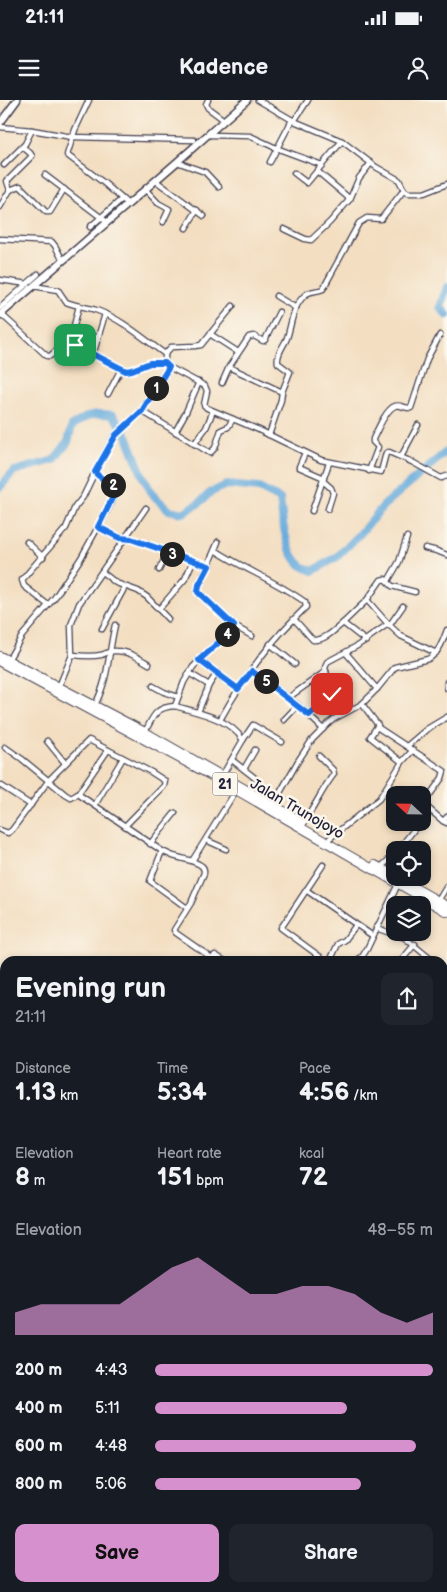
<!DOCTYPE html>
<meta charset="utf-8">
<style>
:root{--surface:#171b24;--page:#20242c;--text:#f1f3f6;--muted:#9ea1a6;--accent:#d690ce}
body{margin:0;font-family:"Balsamiq Sans",sans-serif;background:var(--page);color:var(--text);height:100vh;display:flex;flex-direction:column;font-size:19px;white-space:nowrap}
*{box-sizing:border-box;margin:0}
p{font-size:16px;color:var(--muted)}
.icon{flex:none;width:28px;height:28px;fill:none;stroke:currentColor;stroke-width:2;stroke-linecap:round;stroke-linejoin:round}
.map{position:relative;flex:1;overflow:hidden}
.panel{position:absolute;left:0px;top:856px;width:448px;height:636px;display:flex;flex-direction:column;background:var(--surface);border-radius:15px 15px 0 0;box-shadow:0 2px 8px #0003}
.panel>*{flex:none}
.needle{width:32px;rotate:292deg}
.buttons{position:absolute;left:386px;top:686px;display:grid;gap:10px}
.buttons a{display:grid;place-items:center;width:45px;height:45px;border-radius:10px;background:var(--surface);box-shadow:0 2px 8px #0003;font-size:25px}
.pin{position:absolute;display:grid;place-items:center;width:42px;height:42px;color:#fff;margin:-21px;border-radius:10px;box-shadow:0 2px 8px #0006}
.km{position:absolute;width:25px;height:25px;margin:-12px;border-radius:50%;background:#222;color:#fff;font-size:14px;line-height:25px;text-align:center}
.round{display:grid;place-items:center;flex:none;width:52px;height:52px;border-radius:10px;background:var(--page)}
.head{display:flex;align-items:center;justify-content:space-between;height:85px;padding:0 15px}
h1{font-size:28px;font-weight:700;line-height:38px}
.metrics{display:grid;grid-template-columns:repeat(3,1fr);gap:8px;height:85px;padding:5px 15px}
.metrics div{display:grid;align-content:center}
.metrics b{font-size:25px;font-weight:700}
.metrics small{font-size:14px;font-weight:400}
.metrics p{font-size:14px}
.chart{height:140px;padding:10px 15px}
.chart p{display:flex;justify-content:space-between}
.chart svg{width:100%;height:90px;margin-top:5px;fill:var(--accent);opacity:.7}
.cta{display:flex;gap:10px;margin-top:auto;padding:10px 15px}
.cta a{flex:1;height:58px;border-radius:10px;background:var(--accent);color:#111;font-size:20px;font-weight:700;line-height:58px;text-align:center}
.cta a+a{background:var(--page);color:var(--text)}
ul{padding:0 15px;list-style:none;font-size:16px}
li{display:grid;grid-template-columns:80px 60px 1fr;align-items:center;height:38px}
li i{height:12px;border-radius:6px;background:var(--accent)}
.status{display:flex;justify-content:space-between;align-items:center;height:35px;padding:0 25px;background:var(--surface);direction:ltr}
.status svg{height:14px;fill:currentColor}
header{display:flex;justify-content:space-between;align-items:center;height:65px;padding:0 15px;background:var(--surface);font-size:22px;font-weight:700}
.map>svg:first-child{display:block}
</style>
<div class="status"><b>21:11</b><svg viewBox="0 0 49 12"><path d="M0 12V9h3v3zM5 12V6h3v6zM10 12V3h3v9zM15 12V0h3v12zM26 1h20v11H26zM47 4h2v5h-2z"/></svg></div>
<header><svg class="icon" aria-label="menu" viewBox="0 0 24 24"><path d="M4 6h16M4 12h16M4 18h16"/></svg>Kadence<svg class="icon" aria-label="person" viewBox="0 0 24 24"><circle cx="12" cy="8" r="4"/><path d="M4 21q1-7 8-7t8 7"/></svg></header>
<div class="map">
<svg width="447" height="1492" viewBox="0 0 447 1492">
<rect width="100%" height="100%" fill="#fbf7ec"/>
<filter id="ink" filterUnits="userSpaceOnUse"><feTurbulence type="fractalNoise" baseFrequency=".02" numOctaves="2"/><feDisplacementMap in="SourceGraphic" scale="10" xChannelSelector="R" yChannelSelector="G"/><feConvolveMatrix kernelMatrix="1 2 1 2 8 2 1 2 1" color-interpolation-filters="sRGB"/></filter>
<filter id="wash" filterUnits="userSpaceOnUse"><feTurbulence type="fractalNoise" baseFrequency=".0096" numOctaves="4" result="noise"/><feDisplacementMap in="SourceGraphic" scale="20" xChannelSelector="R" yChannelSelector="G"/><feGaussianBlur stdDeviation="1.12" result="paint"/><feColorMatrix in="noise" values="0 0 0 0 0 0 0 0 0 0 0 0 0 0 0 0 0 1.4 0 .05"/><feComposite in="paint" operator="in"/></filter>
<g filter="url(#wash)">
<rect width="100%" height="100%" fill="#f3dec1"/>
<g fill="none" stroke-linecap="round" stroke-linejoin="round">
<g stroke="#67abdc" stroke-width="8">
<polyline points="447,187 440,207 447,215"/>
<path d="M0,387L14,371L54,360L68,342L72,326C87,315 94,312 113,315L125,331L143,377L153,395L169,410L183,413L199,403L210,393L226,385L259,388L280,399C282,417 285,454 302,466C305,468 309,469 313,471L337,457L360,434L383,406L447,351"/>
</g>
</g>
</g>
<g filter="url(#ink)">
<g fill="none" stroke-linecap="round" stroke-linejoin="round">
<g stroke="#413e4f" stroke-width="7">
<g id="street">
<polyline points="89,0 75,30 67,55 104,83 128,104"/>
<polyline points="208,0 206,4 208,8 224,20"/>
<polyline points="258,0 294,21 342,41 376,67 399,80 404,90 408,93 424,93 447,84"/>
<polyline points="294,21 308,0"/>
<polyline points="0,27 32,30 72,37 194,40"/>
<polyline points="209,35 250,36 276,48 322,65 317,71 350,99"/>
<polyline points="177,62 205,72 219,87"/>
<polyline points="270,62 292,20"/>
<polyline points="4,65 25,44 32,30"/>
<polyline points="322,65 342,41"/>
<polyline points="294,73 307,83 317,71"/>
<polyline points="45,75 107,122"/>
<polyline points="156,81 204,116"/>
<polyline points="145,89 158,103 169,109 163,122"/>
<polyline points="10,90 7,81 32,56 30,53 23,47"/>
<polyline points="0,107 10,90 20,86 46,112 50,112 64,89"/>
<polyline points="90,127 122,99"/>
<polyline points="186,128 197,110"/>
<polyline points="284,129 305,139 311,140 330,122 350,99 359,78 371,63"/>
<path d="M0,139L52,142C58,148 58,154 63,160"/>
<polyline points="0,180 28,184"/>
<path d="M33,186L58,190L66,202C76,206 87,207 96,210C122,219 144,239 165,254V263L169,267L205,286L207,291L204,305L207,308L259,330L321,360L381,372L386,353L389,352L412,362L441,378L447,376"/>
<polyline points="276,196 296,208"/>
<polyline points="0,208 38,174"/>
<polyline points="0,213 47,256 50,256 68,241 126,271 132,270 150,263 165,263"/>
<polyline points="74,227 97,238"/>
<polyline points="210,234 238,252"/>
<polyline points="70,241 79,206"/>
<polyline points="165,254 171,247 195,246 201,245 233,206"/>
<polyline points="93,255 105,214"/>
<polyline points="169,267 142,311 210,353 215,348 221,330 228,327 233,319"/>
<polyline points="222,283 229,267"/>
<path d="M282,292L290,272L278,263C276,254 284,246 287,238C292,223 292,207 305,195C311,190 316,192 323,189L359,123L367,118L381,119L404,90"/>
<polyline points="108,294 121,269"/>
<polyline points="175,332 186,312 199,282"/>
<polyline points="269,335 281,300 282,292 229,267 249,237 254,236 263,241 265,240 279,212"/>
<polyline points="194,344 206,328 213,311"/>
<polyline points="305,353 299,367 324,378"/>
<polyline points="401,357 418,325"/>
<path d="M369,371L378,347L373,342V339C377,331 386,309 395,306C400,304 406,309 411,308L427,259L440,235"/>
<polyline points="323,381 331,388 333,393 328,409"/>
<polyline points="312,411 329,363"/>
<polyline points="98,427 120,438 131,439 209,466"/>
<polyline points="27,442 43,457"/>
<polyline points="218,442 198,488 198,492 234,526 252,536"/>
<polyline points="425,448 437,451 447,455"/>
<path d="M215,450C244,469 277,482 305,502L306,507L294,519L313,540C324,541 335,530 343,523"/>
<polyline points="159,470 168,452"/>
<polyline points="102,472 116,483 138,491 147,497 168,519"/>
<polyline points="388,481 399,462 407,437"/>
<polyline points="367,500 388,524"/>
<polyline points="48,505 24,486 22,480 66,428 75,407 83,397 95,372"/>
<polyline points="159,509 185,479 193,461"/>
<polyline points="389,526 403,506"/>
<polyline points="102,529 125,487"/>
<polyline points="366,541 343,523 367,500 381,480 385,479 392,486 415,492"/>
<polyline points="270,544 295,564"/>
<polyline points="346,553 377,589"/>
<path d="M72,555C82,556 91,557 101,555C106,554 110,550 116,551C128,551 139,558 149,564"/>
<polyline points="199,560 238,589"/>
<path d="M7,562L22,536L55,497L81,458L112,402L117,389C112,381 100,380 95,372L115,335L142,311"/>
<polyline points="252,571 298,605 323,629"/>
<polyline points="189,573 209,585"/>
<polyline points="447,582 447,588"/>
<polyline points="153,586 164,592 178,597"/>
<polyline points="58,589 72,555 71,525 79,504 146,408"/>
<polyline points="288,598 326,571"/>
<polyline points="362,604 378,625 370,637 402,662"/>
<polyline points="175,606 184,582 193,567 234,526"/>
<path d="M94,607C109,579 108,555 115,525"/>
<polyline points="198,612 209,585 217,573"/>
<polyline points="309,615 332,594 325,568 327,562 357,546 388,524 401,536 436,553"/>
<path d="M220,620C240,584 265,548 294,519"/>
<polyline points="284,620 298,605"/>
<polyline points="377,627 444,671 442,678 424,703 429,709"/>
<path d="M145,632C153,617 155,607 175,606C199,613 229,618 243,640L222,676"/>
<polyline points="243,640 253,625 282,642"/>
<polyline points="47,641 65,663"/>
<polyline points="407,646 427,629 447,617"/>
<polyline points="5,647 22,659 66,695 71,698 78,694 108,650"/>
<polyline points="232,660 255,678"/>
<polyline points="244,669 255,650"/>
<polyline points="0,685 31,705"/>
<polyline points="78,694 162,751 173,756 192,761 237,689"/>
<polyline points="95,705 123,658"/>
<path d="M273,705L298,661L312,640L329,623L334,619L362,604L377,589L395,567L428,559C439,553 443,541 447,530"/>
<polyline points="447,717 443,721 447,723"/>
<polyline points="422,719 429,709 443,721"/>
<path d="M303,723C315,707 322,689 334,674L333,670L319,656"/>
<polyline points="0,730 8,733 12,730 49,680 89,640 151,672 165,681 164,686 125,726"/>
<polyline points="330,738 379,699 402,662 413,650"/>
<polyline points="206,740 226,749"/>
<polyline points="150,744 175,713"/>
<polyline points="398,750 420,722"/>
<polyline points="162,751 150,781 187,808"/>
<path d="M192,761C198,764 205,765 204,773L191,803L174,830L176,833L212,858L209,861"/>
<polyline points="323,765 281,828 326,861"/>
<polyline points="380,768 395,754"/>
<polyline points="306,790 373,836"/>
<polyline points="438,801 447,786"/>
<polyline points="376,828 405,838 433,861"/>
<polyline points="212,858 215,855 225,861"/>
<polyline points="330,861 338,844 345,840 356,825"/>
<polyline points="356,861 362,857 367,849 399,782"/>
<polyline points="401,861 415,844"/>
<polyline points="442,870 442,874"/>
<polyline points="442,913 447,916"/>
<polyline points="442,1152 447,1155"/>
<polyline points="0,1180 5,1182"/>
<polyline points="0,1241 5,1236"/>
<polyline points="4,1308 5,1309"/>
<polyline points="442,1310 447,1312"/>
<polyline points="0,1328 5,1325"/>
<polyline points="0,1354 5,1357"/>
<polyline points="0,1392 5,1395"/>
<polyline points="0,1421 5,1427"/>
<polyline points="63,1488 67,1492"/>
<polyline points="435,1488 444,1492"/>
<polyline points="0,1491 6,1488"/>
<polyline points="235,1492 237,1488"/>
<polyline points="298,1492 300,1488"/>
<polyline points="421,1492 425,1488"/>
</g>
</g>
<g stroke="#413e4f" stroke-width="9">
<g id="secondary">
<polyline points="0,23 17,0"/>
<polyline points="0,215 177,62 247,0"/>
<polyline points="442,1218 447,1210"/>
<polyline points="105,1492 164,1488"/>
</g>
</g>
<g stroke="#413e4f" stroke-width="10">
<g id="highway">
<polyline points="0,556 145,632 303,722"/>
<polyline points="0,562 210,675 447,812"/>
<polyline points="375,765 395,776"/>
<polyline points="398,778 447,806"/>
</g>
</g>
<use href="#street" stroke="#fff" stroke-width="4.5"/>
<use href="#secondary" stroke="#fff" stroke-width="6"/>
<use href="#highway" stroke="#fff" stroke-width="8"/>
</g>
</g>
<g fill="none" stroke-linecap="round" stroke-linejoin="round" filter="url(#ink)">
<g stroke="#fff" stroke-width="10">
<path id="route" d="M75,245L126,271L132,270L150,263H165L169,267L142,311L116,335L95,372C100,380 112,381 117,389L98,427L120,438L131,439L209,466L199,485L198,492L234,526L225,537L199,560L238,589L252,571L309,615L332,594"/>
</g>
<use href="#route" stroke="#1a73e8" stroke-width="6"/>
</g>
<g text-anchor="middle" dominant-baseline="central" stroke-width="5" stroke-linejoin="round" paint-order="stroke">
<rect fill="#fbf7ec" stroke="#636270" stroke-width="1" x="212.5" y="672.5" width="25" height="23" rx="4"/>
<g font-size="14" font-weight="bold" fill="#22223b">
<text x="225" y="684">21</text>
</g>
<g font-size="15" fill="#22223b" stroke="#fbf7ec">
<text transform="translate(297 709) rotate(30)">Jalan Trunojoyo</text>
</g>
</g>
</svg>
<div class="buttons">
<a><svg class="needle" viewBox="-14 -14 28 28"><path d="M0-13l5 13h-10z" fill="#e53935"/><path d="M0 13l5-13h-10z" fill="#9ea1a6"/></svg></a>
<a><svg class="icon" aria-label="locate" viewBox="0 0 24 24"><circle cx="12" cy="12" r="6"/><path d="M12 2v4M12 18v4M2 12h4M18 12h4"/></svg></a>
<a><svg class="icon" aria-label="layers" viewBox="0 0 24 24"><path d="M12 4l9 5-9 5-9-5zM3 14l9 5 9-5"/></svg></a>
</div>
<div class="pin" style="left:75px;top:245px;background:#1e9e55"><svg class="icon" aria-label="arrive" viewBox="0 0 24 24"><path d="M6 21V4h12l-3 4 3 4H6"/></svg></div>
<div class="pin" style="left:332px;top:594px;background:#d93025"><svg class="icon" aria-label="check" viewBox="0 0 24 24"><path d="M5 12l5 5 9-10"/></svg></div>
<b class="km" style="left:156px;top:288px">1</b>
<b class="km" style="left:113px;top:385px">2</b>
<b class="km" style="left:172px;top:454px">3</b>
<b class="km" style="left:227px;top:534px">4</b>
<b class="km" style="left:266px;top:581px">5</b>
<section class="panel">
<div class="head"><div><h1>Evening run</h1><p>21:11</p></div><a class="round"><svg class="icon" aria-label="share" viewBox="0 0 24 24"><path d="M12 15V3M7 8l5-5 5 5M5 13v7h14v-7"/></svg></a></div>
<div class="metrics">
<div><p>Distance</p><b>1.13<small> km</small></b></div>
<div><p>Time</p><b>5:34</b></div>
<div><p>Pace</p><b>4:56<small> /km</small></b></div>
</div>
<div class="metrics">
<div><p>Elevation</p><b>8<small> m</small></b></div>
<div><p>Heart rate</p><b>151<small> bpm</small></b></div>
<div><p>kcal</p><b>72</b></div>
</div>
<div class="chart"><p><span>Elevation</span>48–55 m</p>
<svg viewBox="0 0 160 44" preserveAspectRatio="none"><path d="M0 44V33L10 29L20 29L30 29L40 29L50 20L60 11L70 6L80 15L90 24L100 24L110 20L120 20L130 24L140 33L150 38L160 33V44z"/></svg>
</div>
<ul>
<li><b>200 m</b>4:43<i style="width:100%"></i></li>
<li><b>400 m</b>5:11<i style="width:69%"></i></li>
<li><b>600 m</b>4:48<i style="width:94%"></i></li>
<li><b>800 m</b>5:06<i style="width:74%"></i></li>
</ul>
<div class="cta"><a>Save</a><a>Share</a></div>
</section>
</div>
